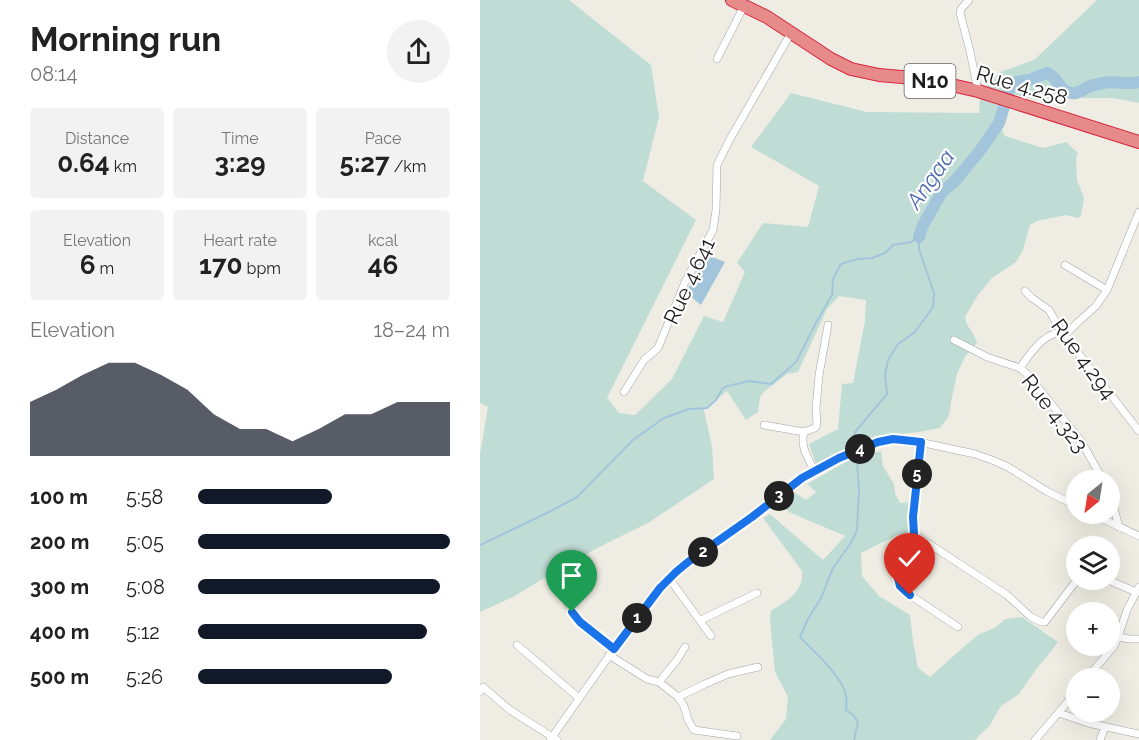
<!DOCTYPE html>
<meta charset="utf-8">
<style>
:root{--surface:#fff;--page:#f2f2f2;--text:#222;--muted:#767676;--accent:#111827}
body{margin:0;font-family:Raleway,sans-serif;background:var(--page);color:var(--text);height:100vh;display:flex;flex-direction:column;font-size:22px;white-space:nowrap}
*{box-sizing:border-box;margin:0}
p{font-size:20px;color:var(--muted)}
.icon{flex:none;width:33px;height:33px;fill:none;stroke:currentColor;stroke-width:2;stroke-linecap:round;stroke-linejoin:round}
.map{position:relative;flex:1;overflow:hidden}
.sheet{display:flex;flex-direction:column;background:var(--surface);width:480px}
.sheet>*{flex:none}
.needle{width:39px;rotate:210deg}
.tools{position:absolute;left:586px;top:470px;display:grid;gap:12px}
.tools a{display:grid;place-items:center;width:54px;height:54px;border-radius:50%;background:var(--surface);box-shadow:0 6px 24px #0002;font-size:30px}
.pin{position:absolute;display:grid;place-items:center;width:51px;height:51px;color:#fff;margin:-62px -26px;border-radius:50% 50% 50% 0;rotate:-45deg;box-shadow:0 0 6px #0007}
.pin .icon{rotate:45deg}
.km{position:absolute;width:30px;height:30px;margin:-15px;border-radius:50%;background:#222;color:#fff;font-size:16px;line-height:30px;text-align:center}
.round{display:grid;place-items:center;flex:none;width:63px;height:63px;border-radius:32px;background:var(--page)}
.summary{display:flex;align-items:center;justify-content:space-between;height:102px;padding:0 30px}
h1{font-size:33px;font-weight:700;line-height:45px}
.figures{display:grid;grid-template-columns:repeat(3,1fr);gap:9px;height:102px;padding:6px 30px}
.figures div{display:grid;align-content:center;border-radius:6px;background:var(--page);text-align:center}
.figures b{font-size:26px;font-weight:700}
.figures small{font-size:16px;font-weight:400}
.figures p{font-size:16px}
.chart{height:168px;padding:12px 30px}
.chart p{display:flex;justify-content:space-between}
.chart svg{width:100%;height:108px;margin-top:6px;fill:var(--accent);opacity:.7}
ul{padding:0 30px;list-style:none;font-size:20px}
li{display:grid;grid-template-columns:96px 72px 1fr;align-items:center;height:45px}
li i{height:15px;border-radius:8px;background:var(--accent)}
main{display:flex;flex:1;min-height:0}
.map>svg:first-child{display:block}
</style>
<main>
<section class="sheet">
<div class="summary"><div><h1>Morning run</h1><p>08:14</p></div><a class="round"><svg class="icon" aria-label="share" viewBox="0 0 24 24"><path d="M12 15V3M7 8l5-5 5 5M5 13v7h14v-7"/></svg></a></div>
<div class="figures">
<div><p>Distance</p><b>0.64<small> km</small></b></div>
<div><p>Time</p><b>3:29</b></div>
<div><p>Pace</p><b>5:27<small> /km</small></b></div>
</div>
<div class="figures">
<div><p>Elevation</p><b>6<small> m</small></b></div>
<div><p>Heart rate</p><b>170<small> bpm</small></b></div>
<div><p>kcal</p><b>46</b></div>
</div>
<div class="chart"><p><span>Elevation</span>18–24 m</p>
<svg viewBox="0 0 160 44" preserveAspectRatio="none"><path d="M0 44V22L10 17L20 11L30 6L40 6L50 11L60 17L70 27L80 33L90 33L100 38L110 33L120 27L130 27L140 22L150 22L160 22V44z"/></svg>
</div>
<ul>
<li><b>100 m</b>5:58<i style="width:53%"></i></li>
<li><b>200 m</b>5:05<i style="width:100%"></i></li>
<li><b>300 m</b>5:08<i style="width:96%"></i></li>
<li><b>400 m</b>5:12<i style="width:91%"></i></li>
<li><b>500 m</b>5:26<i style="width:77%"></i></li>
</ul>
</section>
<div class="map">
<svg width="659" height="740" viewBox="0 0 659 740">
<rect width="100%" height="100%" fill="#efede3"/>
<g fill="#c0ddd5">
<path d="M0,0H89L171,65L179,117L163,181L216,220L127,398L139,413L155,415L192,379L224,316L243,322L265,272L257,263L283,223L328,227L339,186L271,147L311,93L387,112L499,113L500,98L528,107C525,116 519,128 525,136L563,148L586,142L598,153L596,158L597,180L604,198L601,216L598,218L586,215L557,221L550,225L543,250L539,257L536,262L512,278L498,295L485,317C486,327 495,333 497,343L485,357L477,374L471,402L469,416L460,428L439,432L396,436L336,464L329,444L358,429L362,384L373,383L385,321L386,300L359,296L347,309L318,372L307,374L285,391L280,397L278,412L266,420L247,391L224,410L232,447L234,479L168,523L127,543L86,565L33,597L0,612V454L8,407L0,403Z"/>
<polygon points="617,0 659,0 659,103 633,98 570,98 557,100 506,87 520,72 554,60"/>
<path d="M401,451L403,466L414,484L415,493L420,503L432,502L429,532L417,535L381,553L382,576L399,596L430,615L433,641L438,668L450,677L487,644L498,635L516,627L525,619L542,617L578,642L566,658L557,668L539,694L521,706L510,725L495,740H290L306,719L308,697L295,672L290,622L291,611C306,601 324,592 322,571L283,518L290,514L343,560L365,536L309,512L300,503L314,492L326,500L336,492L327,484L371,459Z"/>
</g>
<polygon fill="#a3c5dc" points="225,254 245,262 221,305 206,293"/>
<g fill="none" stroke-linecap="round" stroke-linejoin="round">
<g stroke="#a3c5dc" stroke-width="2">
<polyline points="0,545 69,512 97,497 153,440 184,418 209,409 227,408 236,400 243,388 248,386 269,381 291,384 316,362 338,319 352,295 353,279 361,264 377,259 392,258 405,253 413,245 431,242 439,237"/>
<path d="M374,740L378,722L373,715L366,710C366,706 367,700 366,696C362,675 334,652 320,637L328,619L341,598L353,568L371,543L377,530L379,489L377,461L373,441L375,432L407,394L405,375L408,360L418,344L435,332L453,307L454,293L439,249V238"/>
</g>
<path stroke="#a3c5dc" stroke-width="12" d="M439,237L442,227L462,192L475,181L502,148L519,123L529,90L533,83L541,81L549,80L567,73C577,76 578,89 588,92C598,96 602,89 611,86C616,84 624,83 630,82C642,82 647,85 659,82"/>
<g stroke="#a4a4a4" stroke-width="8">
<g id="street">
<polyline points="489,0 481,9 480,13 490,51 498,91"/>
<polyline points="237,59 264,6"/>
<polyline points="585,265 627,290"/>
<polyline points="545,291 552,298 569,310 581,331 659,431"/>
<polyline points="474,340 507,357 540,368"/>
<polyline points="144,392 164,360 178,348 205,282 233,230 236,210 237,165 250,139 311,33"/>
<polyline points="284,425 324,432"/>
<polyline points="441,442 433,517 434,534 527,595 551,617 561,622 565,622 568,618 593,585 599,579"/>
<path d="M334,470C328,458 320,447 324,432L335,428L337,425L336,408L339,375L348,325"/>
<path d="M623,480L601,441L548,375L540,368C554,348 564,332 590,330L597,323L616,306L627,290L659,212"/>
<polyline points="630,493 639,527"/>
<polyline points="610,513 659,536"/>
<polyline points="434,534 431,544 419,573 418,582 420,586 430,595 478,627"/>
<polyline points="189,578 231,636"/>
<polyline points="626,579 656,592"/>
<polyline points="659,587 647,610 638,637 649,639 659,639"/>
<polyline points="84,594 92,612 100,622 134,649"/>
<polyline points="221,620 277,593"/>
<polyline points="37,645 99,698"/>
<polyline points="129,655 167,679 179,682 198,697 204,706 208,720 214,730 257,736"/>
<polyline points="607,678 634,646 638,637"/>
<polyline points="179,682 197,660 205,647"/>
<polyline points="0,692 3,687 30,710 77,740"/>
<polyline points="198,697 225,684 248,674 278,667"/>
<polyline points="579,713 608,723 659,734"/>
<polyline points="70,740 134,649 180,588 189,578 208,562 272,517 314,484 334,470 359,458 398,442 413,439 430,440 495,454 512,460 528,467 568,492 597,506"/>
<polyline points="555,740 597,691"/>
<polyline points="620,740 625,727"/>
</g>
</g>
<g stroke="#d9243f" stroke-width="14">
<polyline id="highway" points="252,0 287,17 351,59 371,69 399,75 433,78 454,81 498,91 659,142"/>
</g>
<use href="#street" stroke="#fff" stroke-width="7"/>
<use href="#highway" stroke="#e68b8a" stroke-width="12"/>
</g>
<g fill="none" stroke-linecap="round" stroke-linejoin="round">
<g stroke="#fff" stroke-width="12">
<polyline id="route" points="92,612 100,622 134,649 180,588 196,572 208,562 272,517 322,478 359,458 398,442 413,439 441,442 433,517 434,534 418,578 420,586 430,595"/>
</g>
<use href="#route" stroke="#1a73e8" stroke-width="8"/>
</g>
<g text-anchor="middle" dominant-baseline="central" stroke-width="4.5" stroke-linejoin="round" paint-order="stroke">
<rect fill="#fff" stroke="#616161" stroke-width="1.5" x="424.5" y="64" width="51" height="34" rx="4.5"/>
<g font-size="20" font-weight="bold" fill="#1d1d1d">
<text x="450" y="81">N10</text>
</g>
<g font-size="21" fill="#1d1d1d" stroke="#fff">
<text transform="translate(542 85) rotate(16)">Rue 4.258</text>
<text transform="translate(209 281) rotate(-65)">Rue 4.641</text>
<text transform="translate(604 359) rotate(54)">Rue 4.294</text>
<text transform="translate(575 413) rotate(52)">Rue 4.323</text>
</g>
<g font-size="22" font-style="italic" fill="#4a68ad" stroke="#fff">
<text transform="translate(450 179) rotate(-55)">Angaa</text>
</g>
</g>
</svg>
<div class="tools">
<a><svg class="needle" viewBox="-14 -14 28 28"><path d="M0-13l5 13h-10z" fill="#e53935"/><path d="M0 13l5-13h-10z" fill="#767676"/></svg></a>
<a><svg class="icon" aria-label="layers" viewBox="0 0 24 24"><path d="M12 4l9 5-9 5-9-5zM3 14l9 5 9-5"/></svg></a>
<a>+</a>
<a>−</a>
</div>
<div class="pin" style="left:92px;top:612px;background:#1e9e55"><svg class="icon" aria-label="arrive" viewBox="0 0 24 24"><path d="M6 21V4h12l-3 4 3 4H6"/></svg></div>
<div class="pin" style="left:430px;top:595px;background:#d93025"><svg class="icon" aria-label="check" viewBox="0 0 24 24"><path d="M5 12l5 5 9-10"/></svg></div>
<b class="km" style="left:157px;top:618px">1</b>
<b class="km" style="left:223px;top:552px">2</b>
<b class="km" style="left:299px;top:496px">3</b>
<b class="km" style="left:380px;top:449px">4</b>
<b class="km" style="left:437px;top:474px">5</b>
</div>
</main>
